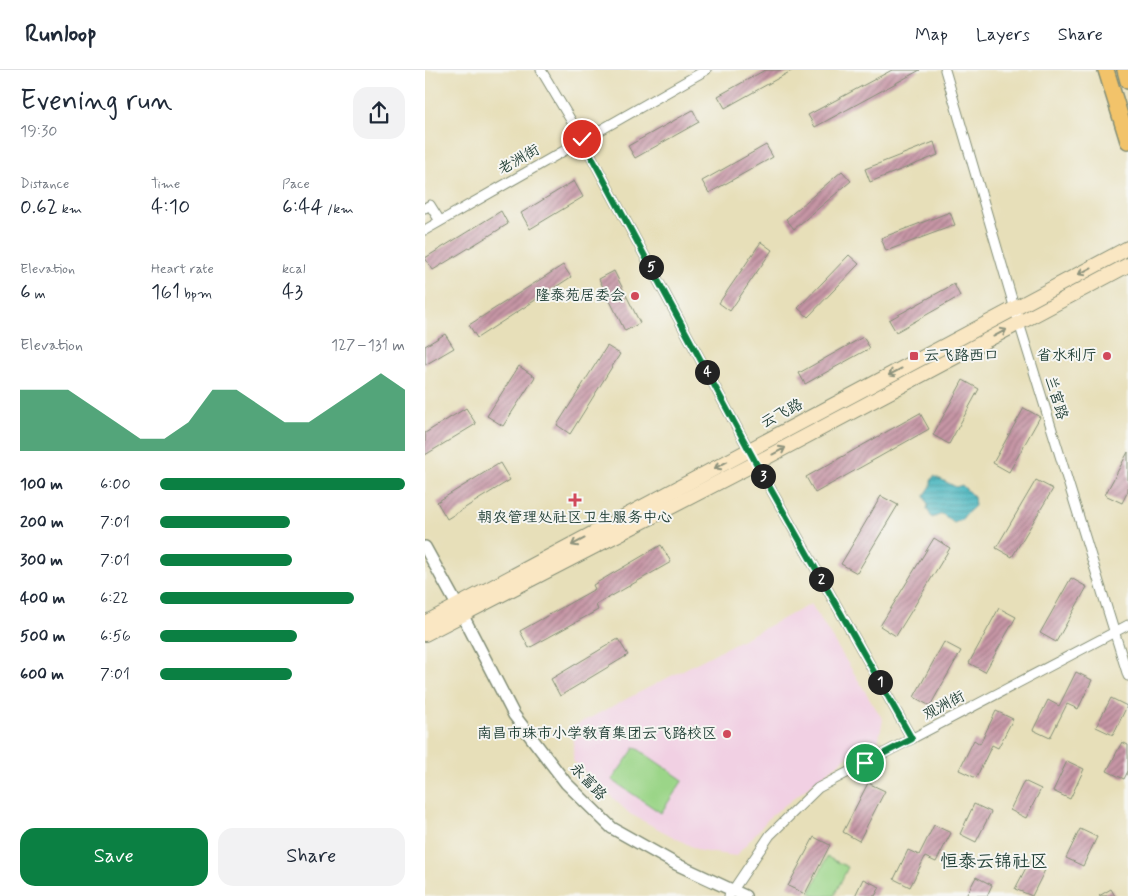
<!DOCTYPE html>
<meta charset="utf-8">
<style>
:root{--surface:#fff;--page:#f2f2f3;--text:#1f2937;--muted:#747a83;--line:#e0e1e3;--accent:#0b8043}
body{margin:0;font-family:Mynerve,"LXGW WenKai TC",sans-serif;background:var(--page);color:var(--text);height:100vh;display:flex;flex-direction:column;font-size:19px;white-space:nowrap}
*{box-sizing:border-box;margin:0}
p{font-size:16px;color:var(--muted)}
.icon{flex:none;width:28px;height:28px;fill:none;stroke:currentColor;stroke-width:2;stroke-linecap:round;stroke-linejoin:round}
.map{position:relative;flex:1;overflow:hidden}
.drawer{display:flex;flex-direction:column;background:var(--surface);width:425px}
.drawer>*{flex:none}
.pin{position:absolute;display:grid;place-items:center;width:42px;height:42px;color:#fff;margin:-21px;border:2px solid #fff;border-radius:50%;box-shadow:0 1px 5px #0007}
.km{position:absolute;width:25px;height:25px;margin:-12px;border-radius:50%;background:#222;color:#fff;font-size:14px;line-height:25px;text-align:center}
.round{display:grid;place-items:center;flex:none;width:52px;height:52px;border-radius:15px;background:var(--page)}
.headline{display:flex;align-items:center;justify-content:space-between;height:85px;padding:0 20px}
h1{font-size:28px;font-weight:600;line-height:38px}
.stats{display:grid;grid-template-columns:repeat(3,1fr);gap:8px;height:85px;padding:5px 20px}
.stats div{display:grid;align-content:center}
.stats b{font-size:21px;font-weight:600}
.stats small{font-size:14px;font-weight:400}
.stats p{font-size:14px}
.chart{height:140px;padding:10px 20px}
.chart p{display:flex;justify-content:space-between}
.chart svg{width:100%;height:90px;margin-top:5px;fill:var(--accent);opacity:.7}
.button{display:flex;gap:10px;margin-top:auto;padding:10px 20px}
.button a{flex:1;height:58px;border-radius:15px;background:var(--accent);color:#fff;font-size:20px;font-weight:600;line-height:58px;text-align:center}
.button a+a{background:var(--page);color:var(--text)}
ul{padding:0 20px;list-style:none;font-size:16px}
li{display:grid;grid-template-columns:80px 60px 1fr;align-items:center;height:38px}
li i{height:12px;border-radius:6px;background:var(--accent)}
header{display:flex;align-items:center;gap:30px;box-sizing:border-box;height:70px;padding:0 25px;background:var(--surface);border-bottom:1px solid var(--line)}
header strong{font-size:24px}
nav{display:flex;gap:28px;margin-inline-start:auto;font-size:18px}
main{display:flex;flex:1;min-height:0}
.map>svg:first-child{display:block}
</style>
<header>
<strong>Runloop</strong>
<nav><a>Map</a><a>Layers</a><a>Share</a></nav>
</header>
<main>
<section class="drawer">
<div class="headline"><div><h1>Evening run</h1><p>19:30</p></div><a class="round"><svg class="icon" aria-label="share" viewBox="0 0 24 24"><path d="M12 15V3M7 8l5-5 5 5M5 13v7h14v-7"/></svg></a></div>
<div class="stats">
<div><p>Distance</p><b>0.62<small> km</small></b></div>
<div><p>Time</p><b>4:10</b></div>
<div><p>Pace</p><b>6:44<small> /km</small></b></div>
</div>
<div class="stats">
<div><p>Elevation</p><b>6<small> m</small></b></div>
<div><p>Heart rate</p><b>161<small> bpm</small></b></div>
<div><p>kcal</p><b>43</b></div>
</div>
<div class="chart"><p><span>Elevation</span>127–131 m</p>
<svg viewBox="0 0 160 44" preserveAspectRatio="none"><path d="M0 44V14L10 14L20 14L30 22L40 30L50 38L60 38L70 30L80 14L90 14L100 22L110 30L120 30L130 22L140 14L150 6L160 14V44z"/></svg>
</div>
<ul>
<li><b>100 m</b>6:00<i style="width:100%"></i></li>
<li><b>200 m</b>7:01<i style="width:53%"></i></li>
<li><b>300 m</b>7:01<i style="width:54%"></i></li>
<li><b>400 m</b>6:22<i style="width:79%"></i></li>
<li><b>500 m</b>6:56<i style="width:56%"></i></li>
<li><b>600 m</b>7:01<i style="width:54%"></i></li>
</ul>
<div class="button"><a>Save</a><a>Share</a></div>
</section>
<div class="map">
<svg width="703" height="826" viewBox="0 0 703 826">
<defs>
<pattern id="water-rules" width="6" height="5" patternUnits="userSpaceOnUse" patternTransform="scale(1.25)"><rect width="6" height="5" fill="#46b5be"/><path d="M0 2.5h6" fill="none" stroke="#3a949b"/></pattern>
<pattern id="building-hatch" width="6" height="6" patternUnits="userSpaceOnUse" patternTransform="scale(1.25)"><rect width="6" height="6" fill="#c695a5"/><path d="M-1 1l2-2M0 6l6-6M5 7l2-2" fill="none" stroke="#a07b87"/></pattern>
</defs>
<rect width="100%" height="100%" fill="#f6f6f2"/>
<filter id="ink" filterUnits="userSpaceOnUse"><feTurbulence type="fractalNoise" baseFrequency=".02" numOctaves="2"/><feDisplacementMap in="SourceGraphic" scale="10" xChannelSelector="R" yChannelSelector="G"/><feConvolveMatrix kernelMatrix="1 2 1 2 8 2 1 2 1" color-interpolation-filters="sRGB"/></filter>
<filter id="wash" filterUnits="userSpaceOnUse"><feTurbulence type="fractalNoise" baseFrequency=".0096" numOctaves="4" result="noise"/><feDisplacementMap in="SourceGraphic" scale="20" xChannelSelector="R" yChannelSelector="G"/><feGaussianBlur stdDeviation="1.12" result="paint"/><feColorMatrix in="noise" values="0 0 0 0 0 0 0 0 0 0 0 0 0 0 0 0 0 1.4 0 .05"/><feComposite in="paint" operator="in"/></filter>
<g filter="url(#wash)">
<rect width="100%" height="100%" fill="#e7dfb9"/>
<polygon fill="#f1d0e3" points="386,534 458,650 453,672 423,686 346,746 311,786 275,781 205,744 148,691 149,656"/>
<g fill="#9bd588" stroke="#5d895e">
<polygon points="210,677 258,710 236,743 187,710"/>
<polygon points="402,787 423,797 409,826 392,826 385,823"/>
</g>
<polygon fill="url(#water-rules)" stroke="#327979" points="509,406 531,417 537,415 549,427 550,436 539,446 538,449 529,453 517,444 507,448 502,439 503,435 499,426 506,416 506,410"/>
<g id="blocks">
<g fill="url(#building-hatch)">
<polygon points="340,0 368,0 300,38 293,26"/>
<polygon points="467,0 495,0 390,57 383,45"/>
<polygon points="268,40 274,52 210,88 203,76"/>
<polygon points="509,72 513,85 445,112 440,99"/>
<polygon points="341,75 348,87 284,123 277,111"/>
<polygon points="417,101 426,111 369,159 361,149"/>
<polygon points="149,111 158,127 105,159 96,143"/>
<polygon points="76,141 83,154 8,200 0,188"/>
<polygon points="525,142 530,155 461,181 456,168"/>
<polygon points="336,172 347,180 305,241 294,233"/>
<polygon points="424,185 434,194 383,247 373,238"/>
<polygon points="138,195 146,207 52,268 44,255"/>
<polygon points="189,201 215,253 200,261 174,209"/>
<polygon points="529,214 535,226 471,262 464,250"/>
<polygon points="20,264 29,278 0,295 0,276"/>
<polygon points="438,267 445,278 380,314 374,303"/>
<polygon points="182,276 195,284 145,364 132,355"/>
<polygon points="94,296 110,307 78,356 62,346"/>
<polygon points="538,310 554,319 524,374 508,365"/>
<polygon points="41,338 51,354 0,385 0,363"/>
<polygon points="599,338 615,347 584,402 568,393"/>
<polygon points="495,343 504,359 390,423 381,407"/>
<polygon points="703,382 703,421 697,433 680,425"/>
<polygon points="75,393 85,410 22,449 12,432"/>
<polygon points="611,410 628,419 587,487 571,478"/>
<polygon points="456,426 473,435 432,503 416,494"/>
<polygon points="509,468 525,478 471,566 455,556"/>
<polygon points="236,475 246,492 171,535 173,540 104,578 95,561 170,519 168,515"/>
<polygon points="646,508 662,517 631,572 615,563"/>
<polygon points="574,538 591,547 560,602 544,593"/>
<polygon points="193,569 203,585 135,626 126,609"/>
<polygon points="519,572 536,581 505,636 489,627"/>
<polygon points="651,602 667,610 653,639 642,634 625,668 608,660 623,630 634,636"/>
<polygon points="686,628 702,636 688,665 671,657"/>
<polygon points="571,641 588,649 573,678 567,675 551,708 534,700 549,670 555,674"/>
<polygon points="697,672 703,675 703,701 699,709 682,701"/>
<polygon points="642,691 659,699 645,729 628,721"/>
<polygon points="599,711 616,719 601,748 585,740"/>
<polygon points="443,713 460,721 434,771 418,762"/>
<polygon points="549,734 566,742 551,772 535,764"/>
<polygon points="509,755 526,763 511,792 500,787 485,817 469,809 483,780 494,785"/>
<polygon points="655,759 672,767 658,796 641,788"/>
<polygon points="389,767 405,775 380,824 363,816"/>
<polygon points="605,790 621,798 607,826 590,819"/>
<polygon points="551,807 567,815 562,826 541,826"/>
<polygon points="438,809 455,817 450,826 430,826"/>
<polygon points="686,819 690,826 674,826"/>
</g>
</g>
</g>
<g filter="url(#ink)">
<use href="#blocks" fill-opacity="0" stroke="#838e76" stroke-width="1"/>
<g fill="none" stroke-linecap="round" stroke-linejoin="round">
<g stroke="#838e76" stroke-width="11">
<g id="minor">
<polyline points="116,0 157,69 331,393 487,669"/>
<polyline points="520,0 594,253 703,606"/>
<polyline points="0,138 5,135 15,151"/>
<polyline points="0,160 281,0"/>
<polyline points="304,826 345,765 393,718 703,555"/>
</g>
</g>
<g stroke="#838e76" stroke-width="14">
<polyline id="tertiary" points="0,477 37,544 89,645 141,713 187,758 251,794 320,826"/>
</g>
<g stroke="#838e76" stroke-width="16">
<g id="secondary">
<polyline points="0,553 703,178"/>
<polyline points="0,564 331,393 703,195"/>
</g>
</g>
<g stroke="#838e76" stroke-width="18">
<polyline id="primary" points="681,0 703,71"/>
</g>
<g stroke="#838e76" stroke-width="18">
<polyline id="trunk" points="700,0 703,11"/>
</g>
<use href="#minor" stroke="#fff" stroke-width="9"/>
<use href="#tertiary" stroke="#fff" stroke-width="11"/>
<use href="#secondary" stroke="#fae7c3" stroke-width="14"/>
<use href="#primary" stroke="#f2c36a" stroke-width="15"/>
<use href="#trunk" stroke="#f2c36a" stroke-width="15"/>
</g>
<defs><path id="oneway-shaft" d="M-6 0H5M1.5-3L5.5 0L1.5 3" fill="none" stroke-width="1.6" stroke-linecap="round" stroke-linejoin="round" transform="scale(1.25)"/></defs>
<g stroke="#8c927c">
<use href="#oneway-shaft" transform="translate(660 201) rotate(152)"/>
<use href="#oneway-shaft" transform="translate(575 263) rotate(-28)"/>
<use href="#oneway-shaft" transform="translate(470 302) rotate(152)"/>
<use href="#oneway-shaft" transform="translate(354 381) rotate(-28)"/>
<use href="#oneway-shaft" transform="translate(296 395) rotate(152)"/>
<use href="#oneway-shaft" transform="translate(153 472) rotate(152)"/>
</g>
</g>
<g fill="none" stroke-linecap="round" stroke-linejoin="round" filter="url(#ink)">
<g stroke="#fff" stroke-width="10">
<polyline id="route" points="157,69 331,393 487,669 440,693"/>
</g>
<use href="#route" stroke="#0b8043" stroke-width="6"/>
</g>
<g fill="#d1495b" stroke="#f6f6f2" stroke-width="2">
<circle cx="210" cy="226" r="5"/>
<rect x="484" y="281" width="10" height="10" rx="2.5"/>
<circle cx="682" cy="286" r="5"/>
<path d="M147.5 422.5h5v5h5v5h-5v5h-5v-5h-5v-5h5z"/>
<circle cx="302" cy="664" r="5"/>
</g>
<g text-anchor="middle" dominant-baseline="central" stroke-width="4" stroke-linejoin="round" paint-order="stroke">
<g font-size="15" fill="#1f3d34" stroke="#f6f6f2">
<text transform="translate(94 90) rotate(-30)">老洲街</text>
<text transform="translate(631 328) rotate(73)">兰宫路</text>
<text transform="translate(357 344) rotate(-28)">云飞路</text>
<text transform="translate(519 636) rotate(-28)">观洲街</text>
<text transform="translate(163 712) rotate(46)">永富路</text>
</g>
<g font-size="15" fill="#1f3d34" stroke="#f6f6f2" text-anchor="end">
<text x="200" y="226">隆泰苑居委会</text>
<text x="499" y="286" text-anchor="start">云飞路西口</text>
<text x="672" y="286">省水利厅</text>
<text x="150" y="448" text-anchor="middle">朝农管理处社区卫生服务中心</text>
<text x="292" y="664">南昌市珠市小学教育集团云飞路校区</text>
</g>
<g font-size="18" fill="#1f3d34" stroke="#f6f6f2">
<text x="569" y="792">恒泰云锦社区</text>
</g>
</g>
</svg>
<div class="pin" style="left:440px;top:693px;background:#1e9e55"><svg class="icon" aria-label="arrive" viewBox="0 0 24 24"><path d="M6 21V4h12l-3 4 3 4H6"/></svg></div>
<div class="pin" style="left:157px;top:69px;background:#d93025"><svg class="icon" aria-label="check" viewBox="0 0 24 24"><path d="M5 12l5 5 9-10"/></svg></div>
<b class="km" style="left:455px;top:612px">1</b>
<b class="km" style="left:396px;top:509px">2</b>
<b class="km" style="left:338px;top:406px">3</b>
<b class="km" style="left:282px;top:302px">4</b>
<b class="km" style="left:226px;top:197px">5</b>
</div>
</main>
